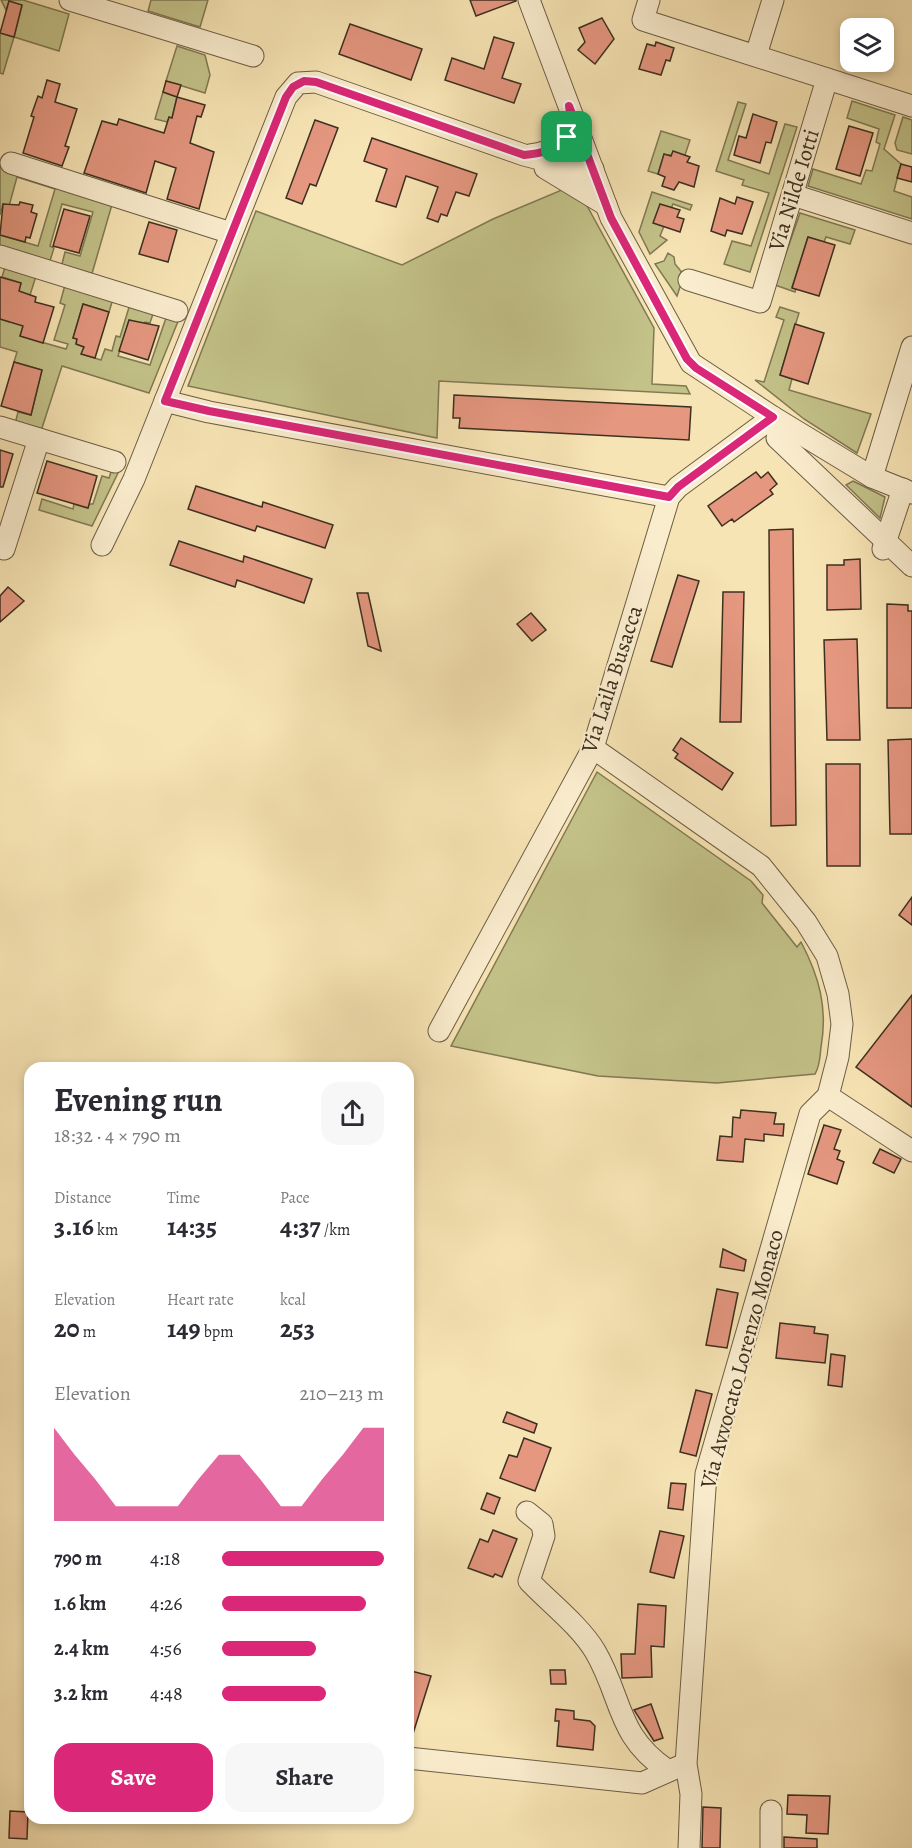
<!DOCTYPE html>
<meta charset="utf-8">
<style>
:root{--surface:#fff;--page:#f7f7f7;--text:#2b2b33;--muted:#7c7c81;--accent:#db2777}
body{margin:0;font-family:Alegreya,serif;background:var(--page);color:var(--text);height:100vh;display:flex;flex-direction:column;font-size:22px;white-space:nowrap}
*{box-sizing:border-box;margin:0}
p{font-size:20px;color:var(--muted)}
.icon{flex:none;width:33px;height:33px;fill:none;stroke:currentColor;stroke-width:2;stroke-linecap:round;stroke-linejoin:round}
.map{position:relative;flex:1;overflow:hidden}
.side{position:absolute;left:24px;top:1062px;width:390px;height:762px;display:flex;flex-direction:column;background:var(--surface);border-radius:18px;box-shadow:0 3px 9px #0003}
.side>*{flex:none}
.buttons{position:absolute;left:840px;top:18px;display:grid;gap:12px}
.buttons a{display:grid;place-items:center;width:54px;height:54px;border-radius:12px;background:var(--surface);box-shadow:0 3px 9px #0003;font-size:30px}
.pin{position:absolute;display:grid;place-items:center;width:51px;height:51px;color:#fff;margin:-26px;border-radius:12px;box-shadow:0 3px 9px #0006}
.round{display:grid;place-items:center;flex:none;width:63px;height:63px;border-radius:18px;background:var(--page)}
.headline{display:flex;align-items:center;justify-content:space-between;height:102px;padding:0 30px}
h1{font-size:33px;font-weight:700;line-height:45px}
.metrics{display:grid;grid-template-columns:repeat(3,1fr);gap:9px;height:102px;padding:6px 30px}
.metrics div{display:grid;align-content:center}
.metrics b{font-size:26px;font-weight:700}
.metrics small{font-size:16px;font-weight:400}
.metrics p{font-size:16px}
.chart{height:168px;padding:12px 30px}
.chart p{display:flex;justify-content:space-between}
.chart svg{width:100%;height:108px;margin-top:6px;fill:var(--accent);opacity:.7}
.action{display:flex;gap:12px;margin-top:auto;padding:12px 30px}
.action a{flex:1;height:69px;border-radius:18px;background:var(--accent);color:#fff;font-size:24px;font-weight:700;line-height:69px;text-align:center}
.action a+a{background:var(--page);color:var(--text)}
ul{padding:0 30px;list-style:none;font-size:20px}
li{display:grid;grid-template-columns:96px 72px 1fr;align-items:center;height:45px}
li i{height:15px;border-radius:8px;background:var(--accent)}
.map>svg:first-child{display:block}
</style>
<div class="map">
<svg width="912" height="1848" viewBox="0 0 912 1848">
<rect width="100%" height="100%" fill="#f7e4b4"/>
<filter id="stains"><feTurbulence type="fractalNoise" baseFrequency=".00333" numOctaves="4"/><feColorMatrix values="0 0 0 0 .2 0 0 0 0 .09 0 0 0 0 .02 0 0 0 .5 -.17"/></filter>
<radialGradient id="worn" r=".72"><stop offset=".6" stop-color="#630" stop-opacity="0"/><stop offset="1" stop-color="#630" stop-opacity=".3"/></radialGradient>
<g fill="#c3c289" stroke="#807954" stroke-width="1.5">
<polygon points="1,0 23,0 69,14 59,51 14,37 3,74 0,73 0,33 14,37 22,6 9,1 6,10"/>
<polygon points="151,0 208,0 200,27 148,11"/>
<polygon points="177,46 205,55 210,75 205,93 166,81"/>
<polygon points="163,92 177,97 172,118 169,118 167,122 155,119"/>
<polygon points="852,101 895,115 884,149 901,164 894,191 912,197 912,219 808,186 813,169 861,184 866,170 872,171 880,144 876,142 879,129 847,118"/>
<polygon points="738,102 746,104 728,160 769,174 785,124 797,127 750,272 724,264 732,241 751,246 769,193 742,185 744,180 716,171"/>
<polygon points="903,117 912,120 912,154 897,150 895,143"/>
<polygon points="661,131 690,140 685,155 664,155 658,174 648,171"/>
<polygon points="0,167 113,201 91,277 61,268 65,252 80,256 93,212 62,204 50,246 54,248 49,264 0,249 0,235 38,246 55,189 17,177 9,206 3,204 0,215"/>
<polygon points="564,189 586,204 654,328 652,384 686,386 690,394 439,381 437,438 188,386 256,211 402,265 493,219"/>
<polygon points="652,192 692,205 690,210 673,204 660,236 667,240 650,254 639,232"/>
<polygon points="800,213 855,230 850,244 826,237 824,242 808,237 792,287 796,289 795,292 775,285"/>
<polygon points="668,253 674,257 675,264 684,275 677,296 655,264 664,261"/>
<polygon points="5,267 36,276 30,295 27,294 27,314 20,336 66,349 68,344 54,340 65,305 60,303 65,285 113,299 109,312 83,304 73,338 77,339 76,344 84,347 82,354 101,360 105,349 112,351 116,336 120,337 130,304 154,311 150,323 145,322 143,325 129,320 118,356 150,365 167,315 179,319 149,393 62,366 41,431 15,424 18,412 31,415 42,370 14,362 17,352 0,347 0,319 9,322 21,283 2,277"/>
<polygon points="780,307 799,313 780,375 792,379 789,390 871,414 857,453 804,419 755,380 764,382 784,320 776,317"/>
<polygon points="112,469 119,471 92,526 39,510 42,499 73,509 74,504 88,508 89,504 93,504 102,476 109,478"/>
<polygon points="853,481 885,497 880,518 846,485"/>
<path d="M597,772L751,881L763,895L762,903L797,947L801,942C819,976 828,1008 821,1047C820,1056 820,1066 815,1074L717,1083L598,1076L451,1046Z"/>
</g>
<g fill="#e59780" stroke="#3d3020" stroke-width="1.5">
<polygon points="470,0 516,0 516,1 476,16"/>
<polygon points="9,1 22,5 14,37 0,33"/>
<polygon points="602,18 614,39 595,64 578,50 585,42 579,28"/>
<polygon points="350,24 422,49 411,80 339,54"/>
<polygon points="494,37 514,43 502,78 521,84 514,103 445,80 452,58 484,69"/>
<polygon points="656,42 674,48 670,61 666,60 661,75 639,69 647,44 655,46"/>
<polygon points="47,80 60,84 55,102 77,109 65,146 69,147 62,166 23,153 34,117 31,116 38,96 42,98"/>
<polygon points="166,81 181,85 177,97 163,92"/>
<polygon points="177,97 205,105 201,117 197,116 190,143 214,152 199,209 167,199 176,168 155,161 146,193 84,173 102,121 117,125 119,119 164,133 169,117 172,118"/>
<polygon points="753,114 777,122 771,143 766,142 760,163 734,155 739,136 746,138"/>
<polygon points="315,120 338,128 316,186 310,184 302,204 286,198"/>
<polygon points="849,126 873,133 860,176 836,169"/>
<polygon points="372,138 477,174 469,196 456,192 447,216 441,214 438,222 427,218 438,187 424,182 406,176 396,207 376,201 387,169 364,161"/>
<polygon points="673,151 690,157 687,162 699,166 694,187 679,182 674,190 662,186 665,177 658,174 664,154 671,156"/>
<polygon points="901,164 912,167 912,182 897,178"/>
<polygon points="737,197 753,202 742,234 727,230 725,236 711,231 720,198 735,204"/>
<polygon points="20,202 33,205 31,212 37,214 30,238 26,237 25,242 0,235 3,204 19,205"/>
<polygon points="660,204 680,210 677,217 684,219 680,232 653,223"/>
<polygon points="64,209 90,216 79,253 53,246"/>
<polygon points="149,222 177,230 168,262 139,254"/>
<polygon points="808,237 835,245 819,296 792,288"/>
<polygon points="0,277 21,283 19,291 36,297 35,302 54,307 43,343 20,336 23,326 0,319"/>
<polygon points="83,304 109,312 95,358 81,354 84,347 76,344 77,339 73,338"/>
<polygon points="129,320 159,326 148,360 119,351"/>
<polygon points="795,324 824,333 808,384 780,375"/>
<polygon points="14,362 42,370 31,415 1,406"/>
<polygon points="454,395 691,407 689,440 459,428 460,418 453,418"/>
<polygon points="0,450 13,454 3,487 0,487"/>
<polygon points="47,461 97,476 88,508 37,493"/>
<polygon points="756,472 761,478 768,472 777,484 770,490 773,494 734,522 732,519 722,526 708,506"/>
<polygon points="196,486 262,507 263,502 333,525 325,548 257,526 255,531 188,509"/>
<polygon points="793,529 796,825 771,826 769,530"/>
<polygon points="179,541 243,562 244,556 312,579 304,603 237,580 235,587 170,565"/>
<polygon points="860,559 861,609 827,610 827,565 844,565 844,560"/>
<polygon points="678,575 699,581 672,667 651,661"/>
<polygon points="8,587 24,601 0,622 0,596"/>
<polygon points="723,592 744,592 741,722 720,722"/>
<polygon points="357,593 368,593 381,651 368,646"/>
<polygon points="887,604 908,605 908,611 912,611 912,708 887,708"/>
<polygon points="531,613 546,630 532,641 517,624"/>
<polygon points="857,639 860,740 827,740 824,640"/>
<polygon points="681,738 733,773 722,790 675,758 678,754 673,750"/>
<polygon points="912,739 912,834 890,834 888,740"/>
<polygon points="826,764 860,764 860,866 827,866"/>
<polygon points="912,897 912,925 899,915"/>
<polygon points="912,995 912,1107 856,1067"/>
<polygon points="741,1110 776,1113 774,1124 784,1124 783,1136 764,1134 764,1141 745,1139 743,1162 717,1160 720,1136 732,1137 733,1117 740,1118"/>
<polygon points="824,1125 841,1130 834,1149 840,1151 837,1159 844,1162 837,1184 808,1174"/>
<polygon points="880,1149 901,1159 894,1173 873,1163"/>
<polygon points="723,1249 746,1260 744,1271 720,1267"/>
<polygon points="717,1289 738,1293 727,1348 706,1345"/>
<polygon points="780,1323 815,1327 814,1333 828,1335 825,1363 776,1358"/>
<polygon points="831,1354 845,1356 842,1387 828,1385"/>
<polygon points="696,1390 712,1394 696,1456 680,1452"/>
<polygon points="507,1412 537,1424 534,1433 503,1422"/>
<polygon points="524,1438 551,1448 535,1491 500,1478 509,1455 517,1457"/>
<polygon points="671,1483 686,1484 683,1510 668,1508"/>
<polygon points="487,1493 500,1498 494,1514 481,1509"/>
<polygon points="493,1530 517,1539 502,1577 495,1574 493,1577 468,1568 480,1539 488,1542"/>
<polygon points="660,1531 684,1536 674,1578 650,1572"/>
<polygon points="638,1604 666,1606 664,1647 651,1646 652,1677 622,1678 621,1654 635,1654"/>
<polygon points="550,1670 565,1670 566,1684 551,1684"/>
<polygon points="411,1671 431,1676 411,1740 408,1739 408,1683"/>
<polygon points="651,1704 663,1738 654,1741 634,1710"/>
<polygon points="556,1709 574,1711 574,1719 590,1721 595,1726 593,1750 557,1746 559,1721 555,1721"/>
<polygon points="788,1795 830,1796 828,1834 806,1833 807,1815 787,1814"/>
<polygon points="703,1807 721,1808 720,1848 702,1848"/>
<polygon points="10,1811 28,1812 27,1839 9,1838"/>
<polygon points="784,1837 817,1839 817,1848 784,1848"/>
</g>
<g fill="none" stroke-linecap="round" stroke-linejoin="round">
<g stroke="#6c5d45" stroke-width="23">
<g id="minor">
<polyline points="70,0 253,56"/>
<polyline points="529,0 611,218 691,363 773,417 872,477 912,493"/>
<polyline points="649,0 643,20 912,106"/>
<polyline points="756,55 773,0"/>
<path d="M530,155C554,152 574,141 570,113"/>
<polyline points="11,163 231,233"/>
<polyline points="545,168 606,205"/>
<polyline points="593,169 581,170 524,155 316,82 298,83 286,97 165,401 209,412 669,497"/>
<polyline points="793,195 912,233"/>
<polyline points="0,256 177,311"/>
<polyline points="689,280 760,302 827,79"/>
<polyline points="0,427 115,462"/>
<polyline points="777,438 912,566"/>
<polyline points="872,477 912,347"/>
<polyline points="102,545 134,479 165,401"/>
<polyline points="4,549 39,439"/>
<polyline points="883,549 903,489"/>
<polyline points="593,748 761,866 806,922 827,956 838,994 842,1024 838,1057 828,1096"/>
<polyline points="439,1031 593,748 669,497 678,487 773,417"/>
<polyline points="828,1096 912,1151"/>
<path d="M527,1512L542,1524L544,1536L529,1581C550,1603 579,1625 595,1651C623,1699 616,1735 667,1770"/>
<polyline points="408,1758 642,1783 678,1767"/>
<polyline points="689,1848 691,1794 686,1764 706,1474 810,1114 828,1096"/>
<polyline points="771,1848 771,1811"/>
</g>
</g>
<use href="#minor" stroke="#faedce" stroke-width="21"/>
</g>
<g fill="none" stroke-linecap="round" stroke-linejoin="round">
<g stroke="#fff" stroke-width="12">
<path id="route" d="M304,81L316,82L524,155C557,152 576,143 569,106L611,218L687,359L696,368L773,417L678,487L669,497L209,411L165,401L286,97L293,87Z"/>
</g>
<use href="#route" stroke="#db2777" stroke-width="8"/>
</g>
<g text-anchor="middle" dominant-baseline="central" stroke-width="4.5" stroke-linejoin="round" paint-order="stroke">
<g font-size="22" fill="#3d3020" stroke="#faedce">
<text transform="translate(794 190) rotate(-73)">Via Nilde Iotti</text>
<text transform="translate(612 679) rotate(-72)">Via Laila Busacca</text>
<text transform="translate(742 1359) rotate(-75)">Via Avvocato Lorenzo Monaco</text>
</g>
</g>
<rect width="100%" height="100%" filter="url(#stains)"/>
<rect width="100%" height="100%" fill="url(#worn)"/>
</svg>
<div class="buttons">
<a><svg class="icon" aria-label="layers" viewBox="0 0 24 24"><path d="M12 4l9 5-9 5-9-5zM3 14l9 5 9-5"/></svg></a>
</div>
<div class="pin" style="left:567px;top:137px;background:#1e9e55"><svg class="icon" aria-label="arrive" viewBox="0 0 24 24"><path d="M6 21V4h12l-3 4 3 4H6"/></svg></div>
<section class="side">
<div class="headline"><div><h1>Evening run</h1><p>18:32 · 4 × 790 m</p></div><a class="round"><svg class="icon" aria-label="share" viewBox="0 0 24 24"><path d="M12 15V3M7 8l5-5 5 5M5 13v7h14v-7"/></svg></a></div>
<div class="metrics">
<div><p>Distance</p><b>3.16<small> km</small></b></div>
<div><p>Time</p><b>14:35</b></div>
<div><p>Pace</p><b>4:37<small> /km</small></b></div>
</div>
<div class="metrics">
<div><p>Elevation</p><b>20<small> m</small></b></div>
<div><p>Heart rate</p><b>149<small> bpm</small></b></div>
<div><p>kcal</p><b>253</b></div>
</div>
<div class="chart"><p><span>Elevation</span>210–213 m</p>
<svg viewBox="0 0 160 44" preserveAspectRatio="none"><path d="M0 44V6L10 17L20 27L30 38L40 38L50 38L60 38L70 27L80 17L90 17L100 27L110 38L120 38L130 27L140 17L150 6L160 6V44z"/></svg>
</div>
<ul>
<li><b>790 m</b>4:18<i style="width:100%"></i></li>
<li><b>1.6 km</b>4:26<i style="width:89%"></i></li>
<li><b>2.4 km</b>4:56<i style="width:58%"></i></li>
<li><b>3.2 km</b>4:48<i style="width:64%"></i></li>
</ul>
<div class="action"><a>Save</a><a>Share</a></div>
</section>
</div>
